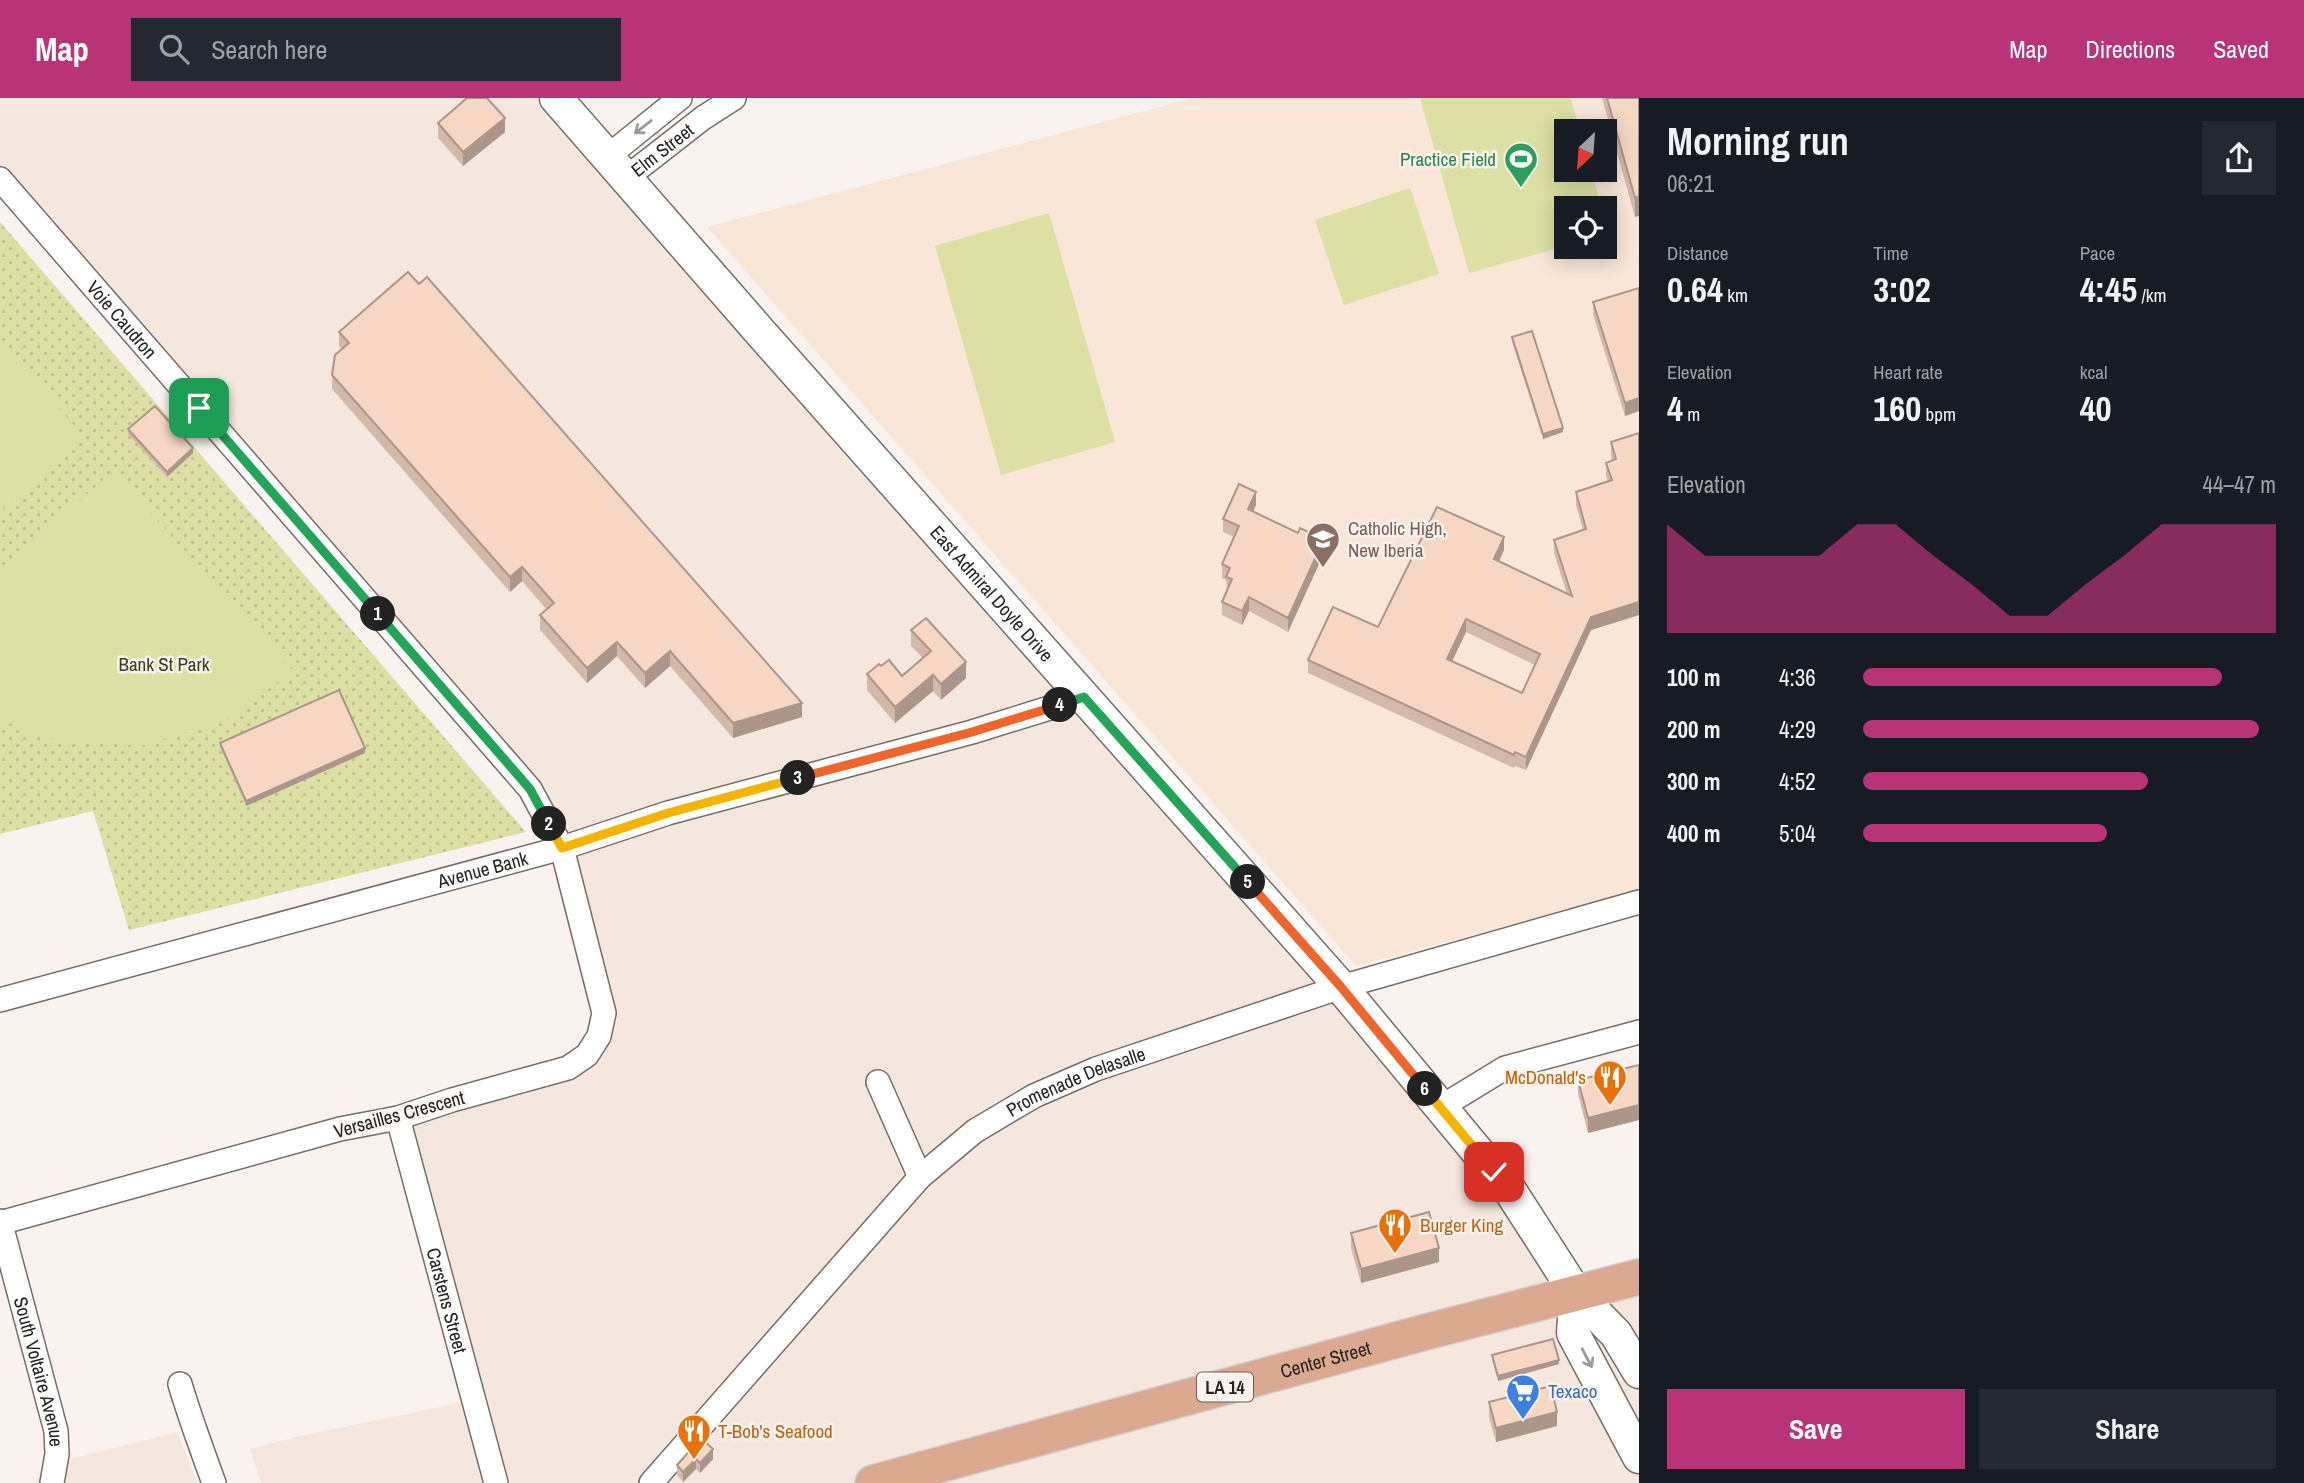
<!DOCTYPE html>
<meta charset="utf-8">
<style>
:root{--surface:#171b24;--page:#242831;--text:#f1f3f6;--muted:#9ea1a6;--accent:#b83377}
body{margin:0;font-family:"Archivo Narrow",sans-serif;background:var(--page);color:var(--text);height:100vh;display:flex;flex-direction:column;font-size:26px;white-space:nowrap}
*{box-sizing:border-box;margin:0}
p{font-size:23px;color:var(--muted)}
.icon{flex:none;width:38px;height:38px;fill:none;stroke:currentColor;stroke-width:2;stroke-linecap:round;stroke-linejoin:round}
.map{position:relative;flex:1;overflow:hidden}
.drawer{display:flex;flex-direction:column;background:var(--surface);width:665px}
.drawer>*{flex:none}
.needle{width:46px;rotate:205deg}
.buttons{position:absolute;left:1554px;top:21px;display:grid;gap:14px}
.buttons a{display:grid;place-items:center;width:63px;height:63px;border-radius:0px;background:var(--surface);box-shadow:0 4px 18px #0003;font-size:35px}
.pin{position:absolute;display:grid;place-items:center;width:60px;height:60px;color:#fff;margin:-30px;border-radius:14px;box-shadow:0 4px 10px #0006}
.km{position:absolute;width:35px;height:35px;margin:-18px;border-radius:50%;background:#222;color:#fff;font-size:19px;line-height:35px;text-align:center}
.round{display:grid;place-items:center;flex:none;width:74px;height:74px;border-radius:0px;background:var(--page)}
.overview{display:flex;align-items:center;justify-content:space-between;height:119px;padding:0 28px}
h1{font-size:38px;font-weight:800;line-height:52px}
.stats{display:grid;grid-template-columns:repeat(3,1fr);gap:10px;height:119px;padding:7px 28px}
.stats div{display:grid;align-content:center}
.stats b{font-size:35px;font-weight:800}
.stats small{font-size:19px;font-weight:400}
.stats p{font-size:19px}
.chart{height:196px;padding:14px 28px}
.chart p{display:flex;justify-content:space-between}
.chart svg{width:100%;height:126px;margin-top:7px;fill:var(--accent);opacity:.7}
.cta{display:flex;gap:14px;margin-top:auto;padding:14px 28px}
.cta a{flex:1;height:80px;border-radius:0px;background:var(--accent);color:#fff;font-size:28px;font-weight:800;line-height:80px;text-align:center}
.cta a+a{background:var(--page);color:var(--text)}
ul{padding:0 28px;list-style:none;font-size:23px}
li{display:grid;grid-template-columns:112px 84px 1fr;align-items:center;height:52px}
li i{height:18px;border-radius:9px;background:var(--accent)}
header{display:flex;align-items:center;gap:42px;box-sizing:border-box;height:98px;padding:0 35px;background:var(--accent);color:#fff}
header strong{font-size:33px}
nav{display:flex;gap:38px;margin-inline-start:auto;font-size:24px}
.search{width:490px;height:63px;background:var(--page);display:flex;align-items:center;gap:18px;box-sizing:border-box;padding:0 24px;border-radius:0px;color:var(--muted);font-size:26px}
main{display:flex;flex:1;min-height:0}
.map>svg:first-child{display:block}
</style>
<header>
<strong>Map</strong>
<div class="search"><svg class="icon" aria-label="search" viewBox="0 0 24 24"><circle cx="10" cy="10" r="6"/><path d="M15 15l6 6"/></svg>Search here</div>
<nav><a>Map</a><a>Directions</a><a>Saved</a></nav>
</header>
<main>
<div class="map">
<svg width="1639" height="1385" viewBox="0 0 1639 1385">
<defs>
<pattern id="grass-dots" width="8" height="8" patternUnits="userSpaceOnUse" patternTransform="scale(1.75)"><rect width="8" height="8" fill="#dce0a5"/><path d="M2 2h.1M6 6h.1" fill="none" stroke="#bdc08e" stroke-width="1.8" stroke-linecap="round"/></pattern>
</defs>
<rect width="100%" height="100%" fill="#f9f2ee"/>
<g fill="#f5e7de">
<polygon points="0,0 556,0 1511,1094 1576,1195 874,1385 261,1385 250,1351 296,1339 474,1302 398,1020 568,970 604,915 530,691 0,81"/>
<polygon points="1639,1187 1639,1385 885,1385"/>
<polygon points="177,1334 197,1385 35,1385 43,1368"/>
</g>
<path fill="#fae6d7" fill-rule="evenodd" d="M1193,0H1639V793L1356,868L707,129ZM1566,33H1605V72H1566ZM1566,110H1605V149H1566Z"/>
<polygon fill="url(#grass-dots)" points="0,124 526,734 129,832 93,713 0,736"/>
<g fill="#dce0a5">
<polygon points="1420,0 1571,0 1580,33 1566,33 1566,72 1591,72 1602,110 1566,110 1566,148 1469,175"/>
<polygon points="1410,90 1439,176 1344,207 1315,122"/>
<polygon points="1049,115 1115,344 1001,377 935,148"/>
<polygon points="0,241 85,340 0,413"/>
<polygon points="113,373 293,573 226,622 142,648 44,641 0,620 0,472"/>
</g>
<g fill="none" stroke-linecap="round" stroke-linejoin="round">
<g stroke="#736d69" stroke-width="26">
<g id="street">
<polyline points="607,59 680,0"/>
<path id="s1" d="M626,80L703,20L734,0"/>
<path id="s2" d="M0,81L530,691L562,750L604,915L599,938L587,957L568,970L452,1002L398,1020L340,1031L0,1125"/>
<path id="s3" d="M0,902L562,750L668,715L972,634L1085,599"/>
<polyline points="878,984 920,1079"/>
<polyline points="1441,1009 1505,970 1639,934"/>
<path id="s4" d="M398,1020L496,1385"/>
<path id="s5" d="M0,1123L56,1333L57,1356L52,1385"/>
<path d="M180,1286C190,1320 202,1352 214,1385"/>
<path id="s6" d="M651,1385L920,1079L975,1033L1034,998L1096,971L1341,889L1639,804"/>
</g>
</g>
<g stroke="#736d69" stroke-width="35">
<g id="secondary">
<path id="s7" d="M556,0L761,235L1341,889L1511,1094L1576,1195L1616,1236L1639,1274"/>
<polyline points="1576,1195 1573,1235 1639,1359"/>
</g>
</g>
<g stroke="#cfcfce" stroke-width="38">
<g id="primary">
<path id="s8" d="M873,1385L1422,1235L1639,1179"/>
</g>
</g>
<use href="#street" stroke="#fff" stroke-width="23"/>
<use href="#secondary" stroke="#fff" stroke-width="32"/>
<use href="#primary" stroke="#daa98f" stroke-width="35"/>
</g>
<g fill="#d3b9a9" fill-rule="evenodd">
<polygon points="1602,0 1639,0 1635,119"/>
<polygon points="438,25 505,34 463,68 438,40"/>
<polygon points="1639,190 1639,313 1625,318 1593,217 1593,204"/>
<polygon points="339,234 802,619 733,640 670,568 645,590 617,558 587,585 540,532 540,517 547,512 522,483 510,494 332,291 332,277 342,251 339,248"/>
<polygon points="1512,239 1563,334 1543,341 1512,244"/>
<polygon points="128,331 193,355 167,379 128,336"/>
<path d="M1639,335V517L1591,532L1526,672L1515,668L1514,670L1308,575V562L1378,529L1504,452L1499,464L1567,496L1554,455V442L1583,432L1576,407V394L1608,384L1606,378V365L1612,363L1611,357V344ZM1466,534L1535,567L1522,595L1452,563Z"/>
<polygon points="1256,407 1253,413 1324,455 1288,534 1249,513 1242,527 1222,517 1222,504 1227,493 1226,482 1222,480 1222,466 1234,439 1223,434 1223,421"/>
<polygon points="911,532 966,580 941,602 933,593 895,625 867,592 867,576 881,568 902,578 923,560 911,548"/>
<polygon points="220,645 365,655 246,708 220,649"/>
<polygon points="1639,967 1639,1022 1588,1035 1578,996 1578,982"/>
<polygon points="1351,1135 1439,1164 1361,1185 1351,1150"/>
<polygon points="1492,1257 1559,1266 1498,1283 1492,1262"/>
<polygon points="1489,1304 1557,1328 1496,1344 1489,1319"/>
<polygon points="701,1340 713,1361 700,1375 696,1371 683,1384 677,1377 677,1367"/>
</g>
<g fill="#ac9689">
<polygon points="505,20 505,34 463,68 463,54"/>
<polygon points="1639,98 1639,118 1635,119 1635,100"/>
<polygon points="1639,300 1639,313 1625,318 1625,305"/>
<polygon points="1563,330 1563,334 1543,341 1543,336"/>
<polygon points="193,350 193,355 167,379 167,374"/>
<polygon points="1256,394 1256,407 1248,425 1248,411"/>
<polygon points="1504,439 1504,452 1494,474 1494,461"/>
<polygon points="1324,441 1324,455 1288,534 1288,520"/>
<polygon points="522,469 522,483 510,494 510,479"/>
<polygon points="1249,499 1249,513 1242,527 1242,513"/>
<polygon points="1639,504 1639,517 1591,532 1526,672 1526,659 1591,519"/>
<polygon points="1466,521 1466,534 1447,574 1447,561"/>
<polygon points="617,544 617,558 587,585 587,570"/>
<polygon points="670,553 670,568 645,590 645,575"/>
<polygon points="966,564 966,580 941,602 941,586"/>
<polygon points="933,577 933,593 895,625 895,609"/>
<polygon points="802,605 802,619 733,640 733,625"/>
<polygon points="365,650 365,655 246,708 246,703"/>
<polygon points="1639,1007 1639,1022 1588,1035 1588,1020"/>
<polygon points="1439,1150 1439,1164 1361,1185 1361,1171"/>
<polygon points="1559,1262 1559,1266 1498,1283 1498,1278"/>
<polygon points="1557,1314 1557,1328 1496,1344 1496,1330"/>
<polygon points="713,1351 713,1361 700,1375 700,1365"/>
<polygon points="696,1361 696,1371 683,1384 683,1374"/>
</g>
<g fill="#f5d7c4" stroke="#ac9689" stroke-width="2" fill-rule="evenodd">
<polygon points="467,0 487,0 505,20 463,54 438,25"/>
<polygon points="1607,0 1639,0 1639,98 1635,100"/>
<polygon points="408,174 419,186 427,179 802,605 733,625 670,553 645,575 617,544 587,570 540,517 554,505 522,469 510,479 332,277 335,257 349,245 339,234"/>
<polygon points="1639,190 1639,300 1625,305 1593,204"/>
<polygon points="1532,233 1563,330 1543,336 1512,239"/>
<polygon points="155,308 193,350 167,374 128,331"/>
<path d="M1639,335V504L1591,519L1526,659L1515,654L1514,657L1308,562L1333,509L1378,529L1437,409L1504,439L1494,461L1572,498L1554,442L1586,431L1576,394L1612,382L1606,365L1616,361L1611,344ZM1466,521L1540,556L1522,595L1447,561Z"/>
<polygon points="1239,386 1256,394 1248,411 1298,435 1300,430 1324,441 1288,520 1249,499 1242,513 1222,504 1232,481 1226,479 1230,470 1222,466 1239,428 1223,421"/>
<polygon points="926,520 966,564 941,586 933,577 895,609 867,576 879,566 881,568 889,562 902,578 931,553 911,532"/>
<polygon points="339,592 365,650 246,703 220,645"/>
<polygon points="1639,967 1639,1007 1588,1020 1578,982"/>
<polygon points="1429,1114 1439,1150 1361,1171 1351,1135"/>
<polygon points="1553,1241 1559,1262 1498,1278 1492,1257"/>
<polygon points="1551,1288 1557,1314 1496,1330 1489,1304"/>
<polygon points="701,1340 713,1351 700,1365 696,1361 683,1374 677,1367"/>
</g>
<defs><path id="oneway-shaft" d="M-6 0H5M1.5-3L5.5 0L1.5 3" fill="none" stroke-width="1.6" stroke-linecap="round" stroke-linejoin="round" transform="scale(1.75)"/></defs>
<g stroke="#9d9c9b">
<use href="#oneway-shaft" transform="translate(643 29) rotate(142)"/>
<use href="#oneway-shaft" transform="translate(1587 1260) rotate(62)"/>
</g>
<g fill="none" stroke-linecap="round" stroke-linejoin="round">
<g stroke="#fff" stroke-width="14">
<polyline id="split-1" points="199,310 378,516"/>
</g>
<g stroke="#fff" stroke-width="14">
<polyline id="split-2" points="378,516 530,691 549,726"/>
</g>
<g stroke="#fff" stroke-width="14">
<polyline id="split-3" points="549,726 562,750 668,715 798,680"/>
</g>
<g stroke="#fff" stroke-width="14">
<polyline id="split-4" points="798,680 972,634 1060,607"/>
</g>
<g stroke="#fff" stroke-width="14">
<polyline id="split-5" points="1060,607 1084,599 1248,784"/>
</g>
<g stroke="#fff" stroke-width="14">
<polyline id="split-6" points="1248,784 1341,889 1425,991"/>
</g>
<g stroke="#fff" stroke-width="14">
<polyline id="split-7" points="1425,991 1494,1074"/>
</g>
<use href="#split-1" stroke="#22a559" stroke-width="9"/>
<use href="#split-2" stroke="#22a559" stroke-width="9"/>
<use href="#split-3" stroke="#f5b400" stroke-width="9"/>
<use href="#split-4" stroke="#f0652b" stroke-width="9"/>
<use href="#split-5" stroke="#22a559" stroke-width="9"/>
<use href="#split-6" stroke="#f0652b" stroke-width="9"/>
<use href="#split-7" stroke="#f5b400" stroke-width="9"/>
</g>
<defs>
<g id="stadium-pin" transform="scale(1.75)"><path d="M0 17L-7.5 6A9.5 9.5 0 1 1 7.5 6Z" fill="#2e9e5b" stroke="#f9f2ee"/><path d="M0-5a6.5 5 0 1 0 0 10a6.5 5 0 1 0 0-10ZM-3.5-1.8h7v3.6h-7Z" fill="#fff"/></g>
<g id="school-pin" transform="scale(1.75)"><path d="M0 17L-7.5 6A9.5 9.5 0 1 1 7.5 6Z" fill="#8d6e63" stroke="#f9f2ee"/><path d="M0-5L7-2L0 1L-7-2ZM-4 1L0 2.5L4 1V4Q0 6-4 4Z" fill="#fff"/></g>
<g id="restaurant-pin" transform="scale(1.75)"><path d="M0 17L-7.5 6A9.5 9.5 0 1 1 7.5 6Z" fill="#e8710a" stroke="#f9f2ee"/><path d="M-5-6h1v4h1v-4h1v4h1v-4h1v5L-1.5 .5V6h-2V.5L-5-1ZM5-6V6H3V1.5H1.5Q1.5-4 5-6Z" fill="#fff"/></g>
<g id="supermarket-pin" transform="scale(1.75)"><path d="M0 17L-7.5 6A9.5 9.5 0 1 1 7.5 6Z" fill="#3f7fe0" stroke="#f9f2ee"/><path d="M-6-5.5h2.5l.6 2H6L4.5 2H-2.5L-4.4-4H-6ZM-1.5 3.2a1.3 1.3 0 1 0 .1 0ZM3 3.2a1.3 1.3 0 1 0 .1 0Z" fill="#fff"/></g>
</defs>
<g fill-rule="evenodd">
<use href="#stadium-pin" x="1521" y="61"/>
<use href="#school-pin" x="1323" y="441"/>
<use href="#restaurant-pin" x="1610" y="979"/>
<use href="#restaurant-pin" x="1395" y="1127"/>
<use href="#supermarket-pin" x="1523" y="1293"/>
<use href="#restaurant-pin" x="694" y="1333"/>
</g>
<g text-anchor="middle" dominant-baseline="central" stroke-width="5" stroke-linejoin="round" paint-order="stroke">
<rect fill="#f9f2ee" stroke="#65615e" stroke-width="2" x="1197" y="1274.5" width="56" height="29" rx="5"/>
<g font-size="18" font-weight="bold" fill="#252321">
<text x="1225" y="1289">LA 14</text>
</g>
<g font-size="19" fill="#252321" stroke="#f9f2ee">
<text stroke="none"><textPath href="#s1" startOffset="46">Elm Street</textPath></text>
<text stroke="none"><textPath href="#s2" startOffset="186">Voie Caudron</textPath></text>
<text stroke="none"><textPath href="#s7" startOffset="660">East Admiral Doyle Drive</textPath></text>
<text stroke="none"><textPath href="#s3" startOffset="500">Avenue Bank</textPath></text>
<text stroke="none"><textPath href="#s6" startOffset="592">Promenade Delasalle</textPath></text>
<text transform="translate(399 1016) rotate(-15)">Versailles Crescent</text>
<text stroke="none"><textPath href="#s4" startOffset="189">Carstens Street</textPath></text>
<text stroke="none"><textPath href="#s8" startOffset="469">Center Street</textPath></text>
<text stroke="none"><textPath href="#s5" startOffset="156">South Voltaire Avenue</textPath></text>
</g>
<g font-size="19" fill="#27864d" stroke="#f9f2ee" text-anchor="end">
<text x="1496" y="61">Practice Field</text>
</g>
<g font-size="19" fill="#785e54" stroke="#f9f2ee" text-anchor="start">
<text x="1348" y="430">Catholic High,<tspan x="1348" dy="22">New Iberia</tspan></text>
</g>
<g font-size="19" fill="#3b3d19" stroke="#f9f2ee">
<text x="164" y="566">Bank St Park</text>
</g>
<g font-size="19" fill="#c56008" stroke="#f9f2ee" text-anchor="start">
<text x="1586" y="979" text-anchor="end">McDonald's</text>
<text x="1420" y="1127">Burger King</text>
<text x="718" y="1333">T-Bob's Seafood</text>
</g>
<g font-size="19" fill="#366cbe" stroke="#f9f2ee" text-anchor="start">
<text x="1548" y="1293">Texaco</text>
</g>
</g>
</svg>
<div class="buttons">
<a><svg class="needle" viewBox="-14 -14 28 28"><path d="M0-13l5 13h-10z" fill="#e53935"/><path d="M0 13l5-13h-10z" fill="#9ea1a6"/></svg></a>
<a><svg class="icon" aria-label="locate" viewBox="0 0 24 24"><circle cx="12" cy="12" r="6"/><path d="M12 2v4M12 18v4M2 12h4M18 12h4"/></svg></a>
</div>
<div class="pin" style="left:199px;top:310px;background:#1e9e55"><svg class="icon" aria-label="arrive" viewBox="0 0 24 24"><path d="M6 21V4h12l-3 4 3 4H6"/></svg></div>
<div class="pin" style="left:1494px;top:1074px;background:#d93025"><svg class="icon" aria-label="check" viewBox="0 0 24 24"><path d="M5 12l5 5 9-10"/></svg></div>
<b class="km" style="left:378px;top:516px">1</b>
<b class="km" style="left:549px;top:726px">2</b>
<b class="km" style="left:798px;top:680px">3</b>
<b class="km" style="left:1060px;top:607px">4</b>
<b class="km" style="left:1248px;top:784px">5</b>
<b class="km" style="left:1425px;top:991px">6</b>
</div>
<section class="drawer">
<div class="overview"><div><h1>Morning run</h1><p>06:21</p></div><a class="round"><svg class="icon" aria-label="share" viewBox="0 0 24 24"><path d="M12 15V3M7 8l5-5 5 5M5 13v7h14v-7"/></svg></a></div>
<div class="stats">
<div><p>Distance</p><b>0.64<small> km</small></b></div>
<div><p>Time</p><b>3:02</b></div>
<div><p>Pace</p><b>4:45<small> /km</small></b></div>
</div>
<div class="stats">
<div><p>Elevation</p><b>4<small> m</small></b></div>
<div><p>Heart rate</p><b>160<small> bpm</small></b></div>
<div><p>kcal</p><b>40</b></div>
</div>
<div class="chart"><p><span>Elevation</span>44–47 m</p>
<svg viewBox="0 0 160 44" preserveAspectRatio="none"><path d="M0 44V6L10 17L20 17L30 17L40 17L50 6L60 6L70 17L80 27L90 38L100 38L110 27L120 17L130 6L140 6L150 6L160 6V44z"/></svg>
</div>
<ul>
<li><b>100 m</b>4:36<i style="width:87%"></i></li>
<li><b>200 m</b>4:29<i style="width:96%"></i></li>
<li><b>300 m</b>4:52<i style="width:69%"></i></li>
<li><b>400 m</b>5:04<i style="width:59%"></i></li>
</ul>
<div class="cta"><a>Save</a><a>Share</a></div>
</section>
</main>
